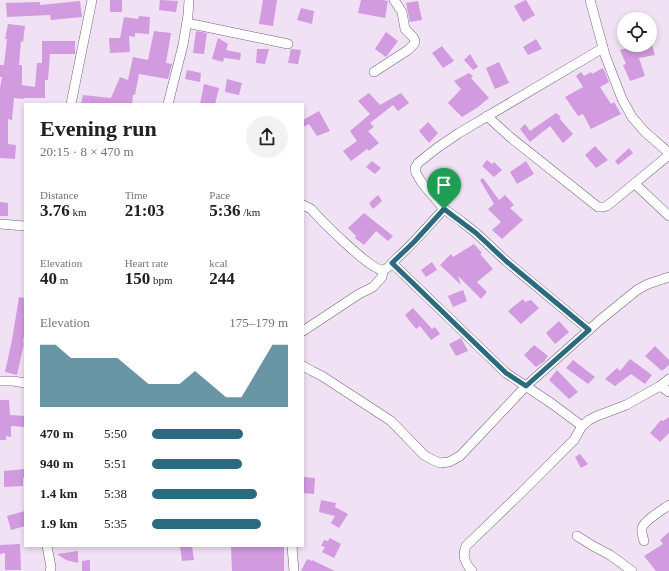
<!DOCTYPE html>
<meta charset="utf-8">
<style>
:root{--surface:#fff;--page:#f2f2f2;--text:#202124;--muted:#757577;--accent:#2b6a7f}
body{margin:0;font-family:"Times New Roman",serif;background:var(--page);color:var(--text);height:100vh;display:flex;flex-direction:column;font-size:15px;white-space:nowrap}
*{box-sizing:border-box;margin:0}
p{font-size:13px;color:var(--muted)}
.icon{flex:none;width:22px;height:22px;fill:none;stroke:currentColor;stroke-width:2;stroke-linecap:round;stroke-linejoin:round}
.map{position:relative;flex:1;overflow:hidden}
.details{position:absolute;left:24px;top:103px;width:280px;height:444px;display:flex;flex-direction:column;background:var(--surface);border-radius:0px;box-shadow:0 2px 6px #0003}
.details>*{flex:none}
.tools{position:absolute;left:617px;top:12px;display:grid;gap:8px}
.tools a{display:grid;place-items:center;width:40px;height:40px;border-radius:50%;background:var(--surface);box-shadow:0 2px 6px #0003;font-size:20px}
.pin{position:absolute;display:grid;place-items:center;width:34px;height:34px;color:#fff;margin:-41px -17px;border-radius:50% 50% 50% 0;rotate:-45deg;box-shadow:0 0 4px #0007}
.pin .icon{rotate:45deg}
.round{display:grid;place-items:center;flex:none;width:42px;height:42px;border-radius:21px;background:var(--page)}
.head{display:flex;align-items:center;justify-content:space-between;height:68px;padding:0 16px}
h1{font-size:22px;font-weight:800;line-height:30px}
.metrics{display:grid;grid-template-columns:repeat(3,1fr);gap:6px;height:68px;padding:4px 16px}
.metrics div{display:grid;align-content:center}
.metrics b{font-size:17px;font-weight:800}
.metrics small{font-size:11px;font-weight:400}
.metrics p{font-size:11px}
.chart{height:112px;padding:8px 16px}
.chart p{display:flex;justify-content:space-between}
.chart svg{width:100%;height:72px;margin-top:4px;fill:var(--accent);opacity:.7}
ul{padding:0 16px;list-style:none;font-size:13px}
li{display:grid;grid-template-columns:64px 48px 1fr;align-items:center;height:30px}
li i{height:10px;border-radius:5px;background:var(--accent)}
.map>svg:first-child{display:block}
</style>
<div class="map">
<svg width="669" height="571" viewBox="0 0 669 571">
<rect width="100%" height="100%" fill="#f1e1f4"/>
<g fill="#d29adf">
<rect x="110" y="0" width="12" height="12"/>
<polygon points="160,0 178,1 176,12 159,10"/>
<polygon points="263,0 277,0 273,26 259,24"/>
<polygon points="361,0 382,0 388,1 385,18 358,13"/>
<polygon points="525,0 526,0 535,15 523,22 514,6"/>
<polygon points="80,1 82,17 51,20 50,15 7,17 6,3 40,2 40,5"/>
<polygon points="418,1 422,20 410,22 406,3"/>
<polygon points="301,8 314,11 312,24 297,20"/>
<polygon points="139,16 150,17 149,34 135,33 135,37 129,36 130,52 110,53 109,38 120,38 124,17 138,19"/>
<polygon points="8,24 25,26 23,42 21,41 19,65 22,65 22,85 35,87 37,63 42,63 42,41 75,41 75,54 50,54 48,80 45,80 45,98 24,98 23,99 14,98 12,120 8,119 8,144 16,145 15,159 0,158 0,88 2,77 0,77 0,65 4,65 7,39 5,39"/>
<polygon points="154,31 171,33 166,63 172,64 168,79 139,74 135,95 133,95 132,104 81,104 83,95 111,98 120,77 128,80 133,57 148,60"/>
<polygon points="196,31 207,33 204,54 193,53"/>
<polygon points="386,32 398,41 386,57 375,49"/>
<polygon points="218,38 228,44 226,50 241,53 240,60 224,58 223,62 212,59"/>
<polygon points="536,39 542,49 528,55 523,47"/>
<polygon points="637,45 652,45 655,55 639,58 645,76 630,81 623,65 626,64 620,50"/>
<polygon points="442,46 454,61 443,68 432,53"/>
<polygon points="257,49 269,49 265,64 256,63"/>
<polygon points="291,49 301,50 298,64 288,63"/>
<polygon points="470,54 478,67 473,70 464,60"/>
<polygon points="499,62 509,83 495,89 486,68"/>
<polygon points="603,68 609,82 600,87 611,104 614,102 621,114 591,129 583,114 578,116 565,97 583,87 576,76 581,72 584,76 591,72 592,74"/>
<polygon points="187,70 201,73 200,82 185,79"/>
<polygon points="469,73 473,76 471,78 489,98 478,107 462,117 448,103 461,89 454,81"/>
<polygon points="227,79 242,83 239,95 225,92"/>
<polygon points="204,84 219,88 215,104 200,104"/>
<polygon points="369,93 380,105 401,93 409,103 398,111 393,105 370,123 374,127 368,131 379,143 369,151 367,149 351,161 343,151 357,141 350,131 370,114 358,101"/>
<polygon points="319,111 330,131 317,136 309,124 303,127 303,120"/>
<polygon points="556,113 561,117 559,118 573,134 563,143 550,126 530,142 520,129 525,124 530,131"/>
<polygon points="428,122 438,133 429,143 419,131"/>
<polygon points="595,146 608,160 596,168 585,155"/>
<polygon points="629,148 633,153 618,165 615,161"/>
<polygon points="487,160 492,164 494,162 502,170 494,177 482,166"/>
<polygon points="372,161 381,168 375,174 366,167"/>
<polygon points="526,161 534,174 517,184 510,172"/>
<polygon points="483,178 499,200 505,195 514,205 510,208 523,220 502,239 492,230 501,222 488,209 494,204 480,180"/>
<polygon points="378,195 382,201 373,209 369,203"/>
<polygon points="0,202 8,203 8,216 0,216"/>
<polygon points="364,213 393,236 388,241 376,231 364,245 355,238 356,236 348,228"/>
<polygon points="474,244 482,253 480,254 493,269 477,282 487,292 481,299 458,276 461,285 440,265 451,254 453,257"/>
<polygon points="432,262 437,270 426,277 421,270"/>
<polygon points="463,290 467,301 453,307 448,296"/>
<polygon points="19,297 25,298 25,328 23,343 24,343 17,375 5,372 12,340"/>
<polygon points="523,299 525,302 531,300 539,308 521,324 508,311"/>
<polygon points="413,308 432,329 435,327 440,334 431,340 420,326 416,329 405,315"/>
<polygon points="559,321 569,332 555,344 546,333"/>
<polygon points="461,338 468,351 456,356 449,344"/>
<polygon points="534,345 548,356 545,360 545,361 536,367 524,355"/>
<polygon points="655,346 669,360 669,365 662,371 645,356"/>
<polygon points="630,359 652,375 645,384 631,374 615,386 605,379 617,368 620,371"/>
<polygon points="573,360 595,377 588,384 566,368"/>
<polygon points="557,370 578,392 569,399 549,380"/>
<polygon points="0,400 9,400 10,415 25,416 25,427 11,426 11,437 6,436 6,440 0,440"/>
<polygon points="669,417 669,433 660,442 650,433 661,420 663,421"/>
<polygon points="580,454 588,464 581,468 575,457"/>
<polygon points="25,469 25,477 23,478 23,486 4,487 4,471"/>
<polygon points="303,477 315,478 314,494 303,493"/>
<polygon points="321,500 336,503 335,507 348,514 339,528 331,523 335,516 319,512"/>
<polygon points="25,511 25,526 11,530 7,516"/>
<polygon points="669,532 669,571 656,571 644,556 663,544 660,540"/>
<polygon points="330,538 341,544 334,558 322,552 325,547 321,546 324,540 328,541"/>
<polygon points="20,544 21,570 5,570 5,553 0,554 0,545"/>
<polygon points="180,546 192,546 194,560 182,561"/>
<polygon points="238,546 284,546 284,571 232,571 231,547"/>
<polygon points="78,551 78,563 66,560 57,554"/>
<polygon points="307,559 312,561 312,560 335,571 301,571"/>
<polygon points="90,560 90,571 82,571 82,561"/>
</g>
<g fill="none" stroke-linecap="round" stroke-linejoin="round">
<g stroke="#736576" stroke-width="10">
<g id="minor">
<polyline points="590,0 605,55 622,99 632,117 645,132 669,153"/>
<polyline points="187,23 288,44"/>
<polyline points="374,72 408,50 414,44 415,41 413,37 405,29 402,12 394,0"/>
<polyline points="71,104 92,0"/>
<polyline points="168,104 183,45 188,15 189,0"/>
<polyline points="487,116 510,137 598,207 603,207 607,206 669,155"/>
<polyline points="635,184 669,216"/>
<path d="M303,205L311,209C320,219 372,272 383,270C388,269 393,262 397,258C414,243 428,226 444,209"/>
<polyline points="0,224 25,226"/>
<polyline points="392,263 506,373 551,403 582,426"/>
<polyline points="589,330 506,261 476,233 461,221 444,209 422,183 416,173 415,168 418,163 437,148 459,133 603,48"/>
<polyline points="303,331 359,294 373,287 382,277 383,270"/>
<polyline points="303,366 312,371 322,376 391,421 424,455 433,460 440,463 449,462 460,456 526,386 600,320 637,290 648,284 669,277"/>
<polyline points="0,381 13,381 25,383"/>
<polyline points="660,386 669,392"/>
<polyline points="577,536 593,546 610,555 632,571"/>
<path d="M644,541C643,537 641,532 642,528C644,521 662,510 669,505"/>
<polyline points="47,546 51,567 50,571"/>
<polyline points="292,546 294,571"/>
<path d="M472,571C465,563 462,556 466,546L523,491L574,440L582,426L589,420L597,416L626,405L660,386L669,379"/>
</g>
</g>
<use href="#minor" stroke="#fff" stroke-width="9"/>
</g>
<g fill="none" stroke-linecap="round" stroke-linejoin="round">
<g stroke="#fff" stroke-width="8">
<polygon id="route" points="444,209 476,233 506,261 589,330 526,386 506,373 392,263 414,242"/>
</g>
<use href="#route" stroke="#2b6a7f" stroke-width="5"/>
</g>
</svg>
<div class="tools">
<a><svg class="icon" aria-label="locate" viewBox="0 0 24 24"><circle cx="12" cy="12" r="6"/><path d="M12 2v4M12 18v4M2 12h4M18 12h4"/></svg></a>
</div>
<div class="pin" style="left:444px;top:209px;background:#1e9e55"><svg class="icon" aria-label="arrive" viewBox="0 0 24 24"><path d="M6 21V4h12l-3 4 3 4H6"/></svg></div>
<section class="details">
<div class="head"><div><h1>Evening run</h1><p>20:15 · 8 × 470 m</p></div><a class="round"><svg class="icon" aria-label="share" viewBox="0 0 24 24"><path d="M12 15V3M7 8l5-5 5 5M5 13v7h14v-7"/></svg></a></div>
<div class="metrics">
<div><p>Distance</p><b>3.76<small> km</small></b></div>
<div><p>Time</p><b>21:03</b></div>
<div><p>Pace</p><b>5:36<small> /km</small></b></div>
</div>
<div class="metrics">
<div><p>Elevation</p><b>40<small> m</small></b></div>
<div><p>Heart rate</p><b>150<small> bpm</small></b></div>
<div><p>kcal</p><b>244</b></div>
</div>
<div class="chart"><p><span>Elevation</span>175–179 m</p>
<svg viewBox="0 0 160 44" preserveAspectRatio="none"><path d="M0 44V6L10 6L20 14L30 14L40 14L50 14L60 22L70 30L80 30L90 30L100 22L110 30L120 38L130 38L140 22L150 6L160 6V44z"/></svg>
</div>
<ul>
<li><b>470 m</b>5:50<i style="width:67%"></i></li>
<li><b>940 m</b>5:51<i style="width:66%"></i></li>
<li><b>1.4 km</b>5:38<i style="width:77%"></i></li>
<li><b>1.9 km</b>5:35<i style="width:80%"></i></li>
</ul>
</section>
</div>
